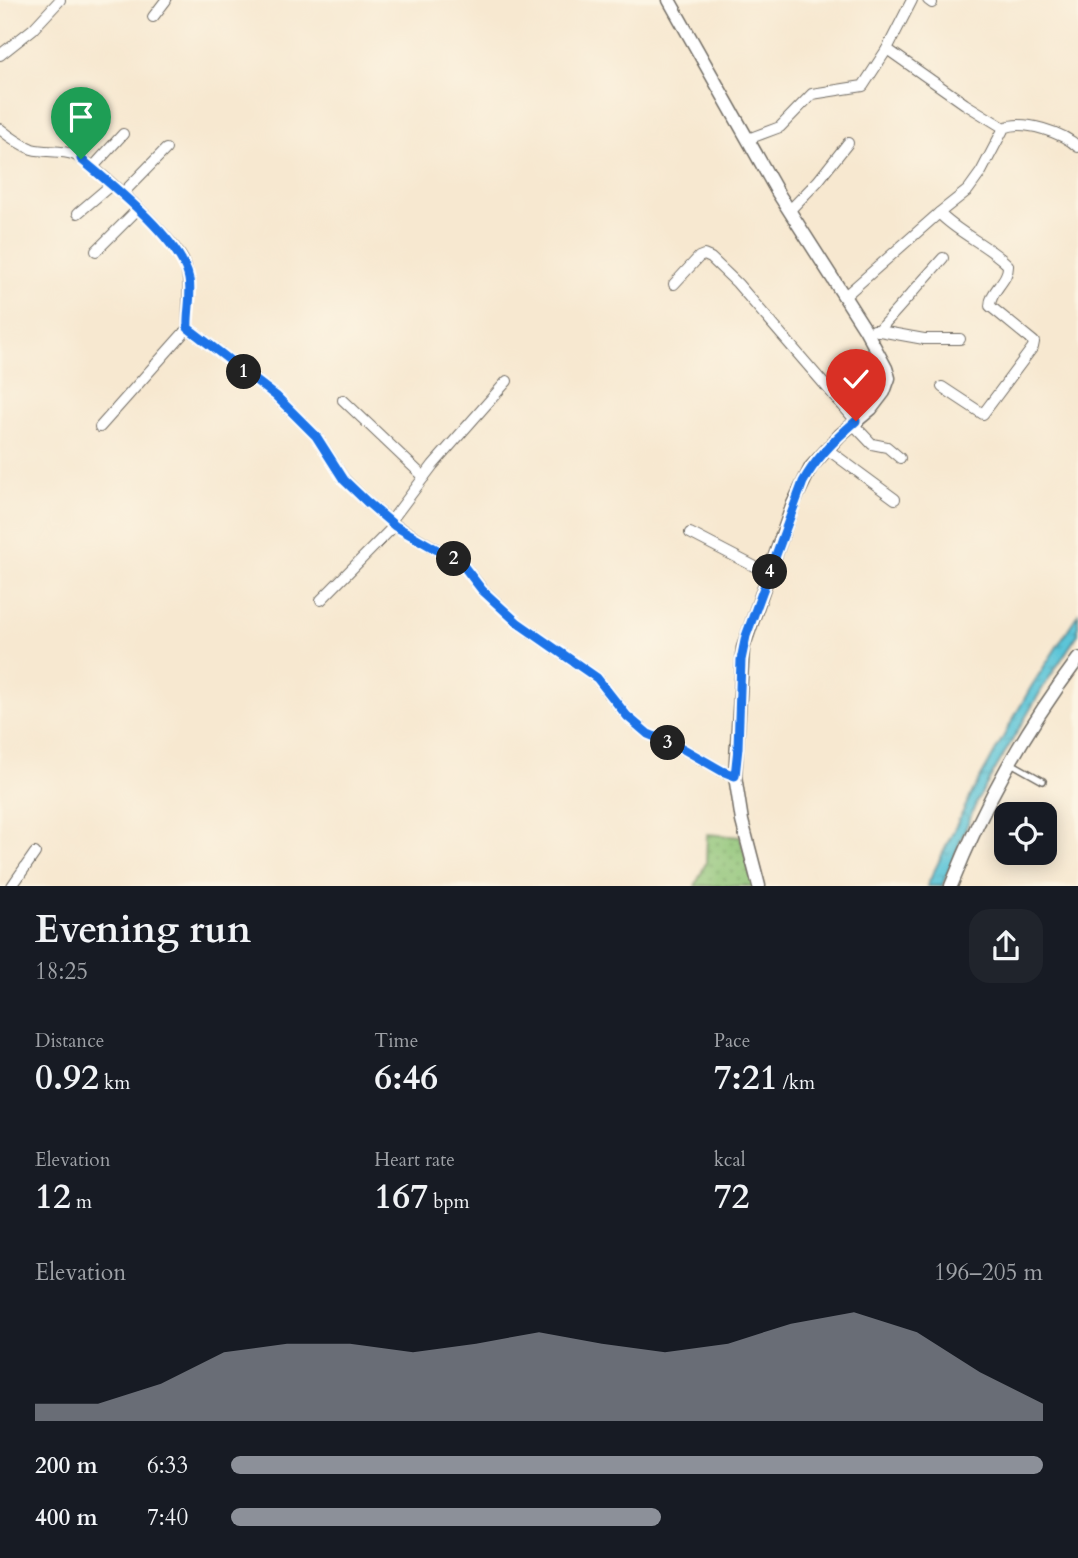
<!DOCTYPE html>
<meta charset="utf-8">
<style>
:root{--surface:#171b24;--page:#20242c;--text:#f1f3f6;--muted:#9ea1a6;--accent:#8c9099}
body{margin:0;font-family:Cardo,serif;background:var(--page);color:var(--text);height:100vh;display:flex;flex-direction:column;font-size:26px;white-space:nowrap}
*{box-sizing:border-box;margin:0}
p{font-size:23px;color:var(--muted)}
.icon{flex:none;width:38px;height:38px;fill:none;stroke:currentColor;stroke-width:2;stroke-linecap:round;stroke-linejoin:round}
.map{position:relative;height:886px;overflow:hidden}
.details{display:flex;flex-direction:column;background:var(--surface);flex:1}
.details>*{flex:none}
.fabs{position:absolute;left:994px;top:802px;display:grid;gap:14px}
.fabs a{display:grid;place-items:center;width:63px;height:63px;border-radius:14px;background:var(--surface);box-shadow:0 4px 18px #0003;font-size:35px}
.pin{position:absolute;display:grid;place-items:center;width:60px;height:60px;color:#fff;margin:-72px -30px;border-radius:50% 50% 50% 0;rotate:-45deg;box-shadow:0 0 7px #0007}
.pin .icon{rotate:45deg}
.km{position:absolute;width:35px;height:35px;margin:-18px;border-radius:50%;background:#222;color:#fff;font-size:19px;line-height:35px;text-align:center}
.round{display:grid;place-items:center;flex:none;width:74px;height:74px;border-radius:21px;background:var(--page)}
.headline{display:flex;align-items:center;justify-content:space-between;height:119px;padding:0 35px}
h1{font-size:38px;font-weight:800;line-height:52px}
.metrics{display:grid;grid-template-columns:repeat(3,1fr);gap:10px;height:119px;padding:7px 35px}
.metrics div{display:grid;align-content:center}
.metrics b{font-size:35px;font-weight:800}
.metrics small{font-size:19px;font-weight:400}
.metrics p{font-size:19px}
.chart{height:196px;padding:14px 35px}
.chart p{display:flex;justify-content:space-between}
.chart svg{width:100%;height:126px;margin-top:7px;fill:var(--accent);opacity:.7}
ul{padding:0 35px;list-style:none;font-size:23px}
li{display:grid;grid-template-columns:112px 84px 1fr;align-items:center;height:52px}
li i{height:18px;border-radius:9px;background:var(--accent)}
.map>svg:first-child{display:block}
</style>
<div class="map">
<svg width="1078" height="886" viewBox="0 0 1078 886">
<defs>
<pattern id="park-dots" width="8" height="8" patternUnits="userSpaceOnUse" patternTransform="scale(1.75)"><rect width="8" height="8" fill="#8dc376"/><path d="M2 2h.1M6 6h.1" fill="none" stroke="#739f61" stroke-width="1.8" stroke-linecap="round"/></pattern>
<pattern id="water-ripples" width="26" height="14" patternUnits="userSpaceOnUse" patternTransform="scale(1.75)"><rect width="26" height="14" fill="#5cc5d8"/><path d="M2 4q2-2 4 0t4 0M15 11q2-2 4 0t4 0" fill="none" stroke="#50a9ba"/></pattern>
</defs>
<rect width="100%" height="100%" fill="#fcf5e5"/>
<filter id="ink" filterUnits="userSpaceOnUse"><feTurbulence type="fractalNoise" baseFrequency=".0143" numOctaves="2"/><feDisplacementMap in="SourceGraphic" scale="14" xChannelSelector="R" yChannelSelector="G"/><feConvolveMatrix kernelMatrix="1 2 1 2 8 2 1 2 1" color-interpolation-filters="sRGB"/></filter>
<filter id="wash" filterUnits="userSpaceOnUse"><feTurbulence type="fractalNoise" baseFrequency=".00686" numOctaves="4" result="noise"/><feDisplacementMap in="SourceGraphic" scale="28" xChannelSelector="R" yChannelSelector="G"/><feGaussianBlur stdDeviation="1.57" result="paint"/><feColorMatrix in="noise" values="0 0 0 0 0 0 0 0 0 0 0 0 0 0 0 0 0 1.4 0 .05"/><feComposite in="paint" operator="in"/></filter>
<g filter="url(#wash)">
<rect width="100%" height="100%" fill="#f7e8d0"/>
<polygon fill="url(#park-dots)" stroke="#5c7750" stroke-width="2" points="707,834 740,837 754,886 695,886 706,863"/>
<polygon fill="url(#water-ripples)" stroke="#447882" stroke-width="2" points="1078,614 1078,634 1042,689 977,801 942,886 927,886 971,795 1031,687"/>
</g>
<g filter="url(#ink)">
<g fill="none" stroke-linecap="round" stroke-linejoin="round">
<g stroke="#726d65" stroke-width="8">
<polyline id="service" points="1011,763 1043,781"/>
</g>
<g stroke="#726d65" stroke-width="12">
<g id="minor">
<polyline points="912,0 887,49 965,104 1004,128"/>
<polyline points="928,0 932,3"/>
<polyline points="153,17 166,0"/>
<polyline points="0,55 33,29 60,0"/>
<path d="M0,129C10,137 21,145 32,149C46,153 61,149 75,155C96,165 178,243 185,264C192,286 186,306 188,328L100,427"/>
<polyline points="748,139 780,127 812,94 863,86 887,49"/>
<polyline points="92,168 123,134"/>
<polyline points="122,194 166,149"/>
<polyline points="789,211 818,181 848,143"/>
<polyline points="78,213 111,185"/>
<path d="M939,213C959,234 987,244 1008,265C1009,281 990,290 990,306L1034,342L1033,347L983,414L942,387"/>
<polyline points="96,251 137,210"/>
<polyline points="674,284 699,257 704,255 711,258 737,283 856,421"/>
<path d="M845,296L939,213L968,190L981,172L1004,128C1023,119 1064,133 1078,147"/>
<polyline points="188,328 276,396 316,436 344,479 367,502 395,525 462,564 483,590 518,623 597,678 627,716 648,734 680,747 722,771 735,776"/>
<polyline points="874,330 924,339 960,339"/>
<polyline points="878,331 943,258"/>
<polyline points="343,400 424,477"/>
<polyline points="853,424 872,444 887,447 900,458"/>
<polyline points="827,449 895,499"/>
<polyline points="391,521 433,465 507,381"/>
<polyline points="690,533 769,574"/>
<polyline points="321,600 395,525"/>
<polyline points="12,886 35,853"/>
</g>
</g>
<g stroke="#726d65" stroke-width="15">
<g id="tertiary">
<polyline points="669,0 778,193 865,329 886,368 889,378 884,392 871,409 840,435 811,467 793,504 743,648 735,776 742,821 759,886"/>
<path d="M951,886C985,801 1023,733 1078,659"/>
</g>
</g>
<use href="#service" stroke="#fff" stroke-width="5"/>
<use href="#minor" stroke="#fff" stroke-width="10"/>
<use href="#tertiary" stroke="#fff" stroke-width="12"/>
</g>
</g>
<g fill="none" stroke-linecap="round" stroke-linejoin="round" filter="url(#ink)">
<g stroke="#fff" stroke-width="14">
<path id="route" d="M81,159C111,184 183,242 189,279C192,295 187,312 188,328L276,396L316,436L344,480L367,502L395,526L462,564L482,590L518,623L597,678L627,716L648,734L680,747L722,771L735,776L738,748L741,660L746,636L803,482C816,458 835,439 856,421"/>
</g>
<use href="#route" stroke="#1a73e8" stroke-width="9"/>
</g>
</svg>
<div class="fabs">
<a><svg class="icon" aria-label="locate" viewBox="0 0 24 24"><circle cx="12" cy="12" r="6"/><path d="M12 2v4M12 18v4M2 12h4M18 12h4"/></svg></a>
</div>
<div class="pin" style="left:81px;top:159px;background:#1e9e55"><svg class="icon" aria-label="arrive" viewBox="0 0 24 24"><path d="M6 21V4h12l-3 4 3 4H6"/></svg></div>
<div class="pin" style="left:856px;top:421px;background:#d93025"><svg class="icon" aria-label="check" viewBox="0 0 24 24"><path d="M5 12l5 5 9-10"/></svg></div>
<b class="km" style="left:244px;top:372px">1</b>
<b class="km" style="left:454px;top:559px">2</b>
<b class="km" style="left:668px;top:743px">3</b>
<b class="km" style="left:770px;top:572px">4</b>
</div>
<section class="details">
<div class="headline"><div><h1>Evening run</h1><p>18:25</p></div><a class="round"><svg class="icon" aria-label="share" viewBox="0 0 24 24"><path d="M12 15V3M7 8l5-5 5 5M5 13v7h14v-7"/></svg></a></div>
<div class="metrics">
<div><p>Distance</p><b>0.92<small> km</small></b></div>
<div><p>Time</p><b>6:46</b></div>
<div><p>Pace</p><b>7:21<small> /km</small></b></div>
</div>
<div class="metrics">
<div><p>Elevation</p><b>12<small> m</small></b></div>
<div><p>Heart rate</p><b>167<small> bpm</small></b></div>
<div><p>kcal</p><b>72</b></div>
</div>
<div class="chart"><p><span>Elevation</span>196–205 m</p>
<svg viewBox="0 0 160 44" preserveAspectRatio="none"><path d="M0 44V38L10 38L20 31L30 20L40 17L50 17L60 20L70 17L80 13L90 17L100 20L110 17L120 10L130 6L140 13L150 27L160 38V44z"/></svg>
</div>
<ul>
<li><b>200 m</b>6:33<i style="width:100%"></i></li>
<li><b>400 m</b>7:40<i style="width:53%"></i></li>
</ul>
</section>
